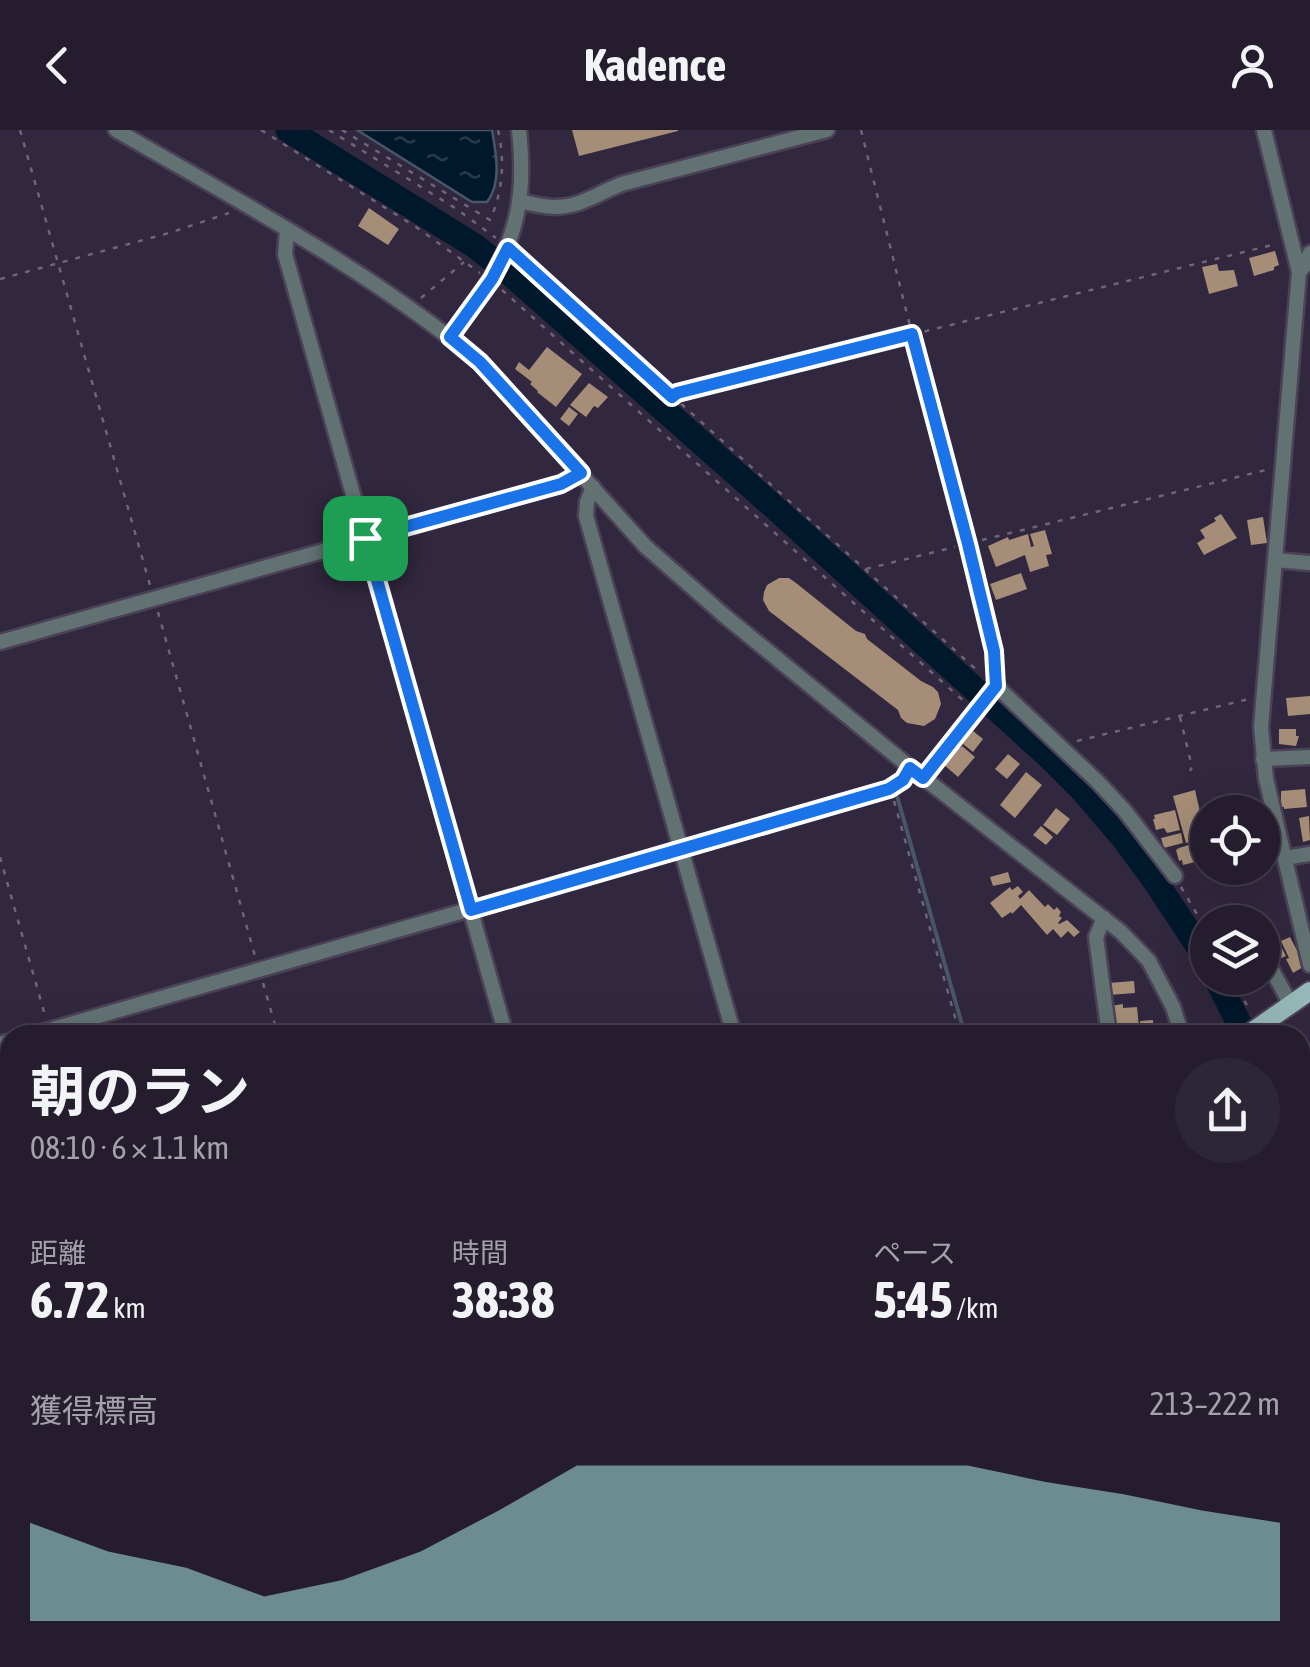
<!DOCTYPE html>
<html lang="ja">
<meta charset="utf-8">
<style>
:root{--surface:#251d2e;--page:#2d2636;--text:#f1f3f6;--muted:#a3a2aa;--line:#423b4a;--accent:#8bbbb9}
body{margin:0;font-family:"Asap Condensed","Noto Sans JP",sans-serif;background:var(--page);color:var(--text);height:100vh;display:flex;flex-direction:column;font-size:38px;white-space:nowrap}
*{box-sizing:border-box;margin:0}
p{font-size:32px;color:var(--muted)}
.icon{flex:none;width:55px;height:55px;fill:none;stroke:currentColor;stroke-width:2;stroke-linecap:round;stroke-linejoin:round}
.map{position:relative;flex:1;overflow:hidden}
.side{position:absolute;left:0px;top:895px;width:1310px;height:642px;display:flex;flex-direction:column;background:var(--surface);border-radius:30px 30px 0 0;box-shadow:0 10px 40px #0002,0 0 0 2px var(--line)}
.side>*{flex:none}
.controls{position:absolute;left:1190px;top:665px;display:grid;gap:20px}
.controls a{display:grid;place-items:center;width:90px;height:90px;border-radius:50%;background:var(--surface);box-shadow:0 10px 40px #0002,0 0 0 2px var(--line);font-size:50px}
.pin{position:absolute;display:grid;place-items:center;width:85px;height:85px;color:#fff;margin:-42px;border-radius:20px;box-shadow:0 5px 15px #0006}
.round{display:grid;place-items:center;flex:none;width:105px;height:105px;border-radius:52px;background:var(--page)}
.headline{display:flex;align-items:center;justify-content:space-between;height:170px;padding:0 30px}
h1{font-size:55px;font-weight:700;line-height:75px}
.stats{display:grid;grid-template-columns:repeat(3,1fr);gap:15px;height:170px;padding:10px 30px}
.stats div{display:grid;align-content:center}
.stats b{font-size:50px;font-weight:700}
.stats small{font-size:28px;font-weight:400}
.stats p{font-size:28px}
.chart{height:280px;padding:20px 30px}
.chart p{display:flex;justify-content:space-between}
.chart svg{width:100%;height:180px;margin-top:10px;fill:var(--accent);opacity:.7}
header{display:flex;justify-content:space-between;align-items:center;height:130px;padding:0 30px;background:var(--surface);font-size:45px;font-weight:700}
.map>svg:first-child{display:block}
</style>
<header><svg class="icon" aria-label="back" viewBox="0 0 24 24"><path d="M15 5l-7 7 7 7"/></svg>Kadence<svg class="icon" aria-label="person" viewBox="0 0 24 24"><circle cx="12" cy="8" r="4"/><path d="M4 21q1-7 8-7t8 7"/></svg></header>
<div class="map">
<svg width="1310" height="1537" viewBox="0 0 1310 1537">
<defs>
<pattern id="water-ripples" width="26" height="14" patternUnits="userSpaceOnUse" patternTransform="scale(2.5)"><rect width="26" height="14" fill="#00182c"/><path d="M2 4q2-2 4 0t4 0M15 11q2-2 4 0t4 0" fill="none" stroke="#253a4b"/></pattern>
</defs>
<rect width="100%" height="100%" fill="#31273e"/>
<polygon fill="#3a2d4a" points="10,1260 10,1528 615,1528 581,1537 0,1537 0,1263"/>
<path fill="url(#water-ripples)" stroke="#475668" stroke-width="2.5" d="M357,0H492C496,23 502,53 487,72H472Z"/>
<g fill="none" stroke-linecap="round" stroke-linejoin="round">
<g stroke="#475668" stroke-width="4">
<polyline points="897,666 965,905"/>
<polyline points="1300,1497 1310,1496"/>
</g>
<g stroke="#00182c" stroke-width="25">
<polyline points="288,0 475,116 514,147 774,377 1046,624 1084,662 1124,709 1153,748 1208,831"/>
<polyline points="1216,848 1245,905"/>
<polyline points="1300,1028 1310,1050"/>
</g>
</g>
<g fill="#a58d77">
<polygon points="572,0 678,0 678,1 579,26"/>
<polygon points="369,78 399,99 388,115 358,96"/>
<polygon points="1275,121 1279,135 1274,137 1274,140 1254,146 1249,128"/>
<polygon points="1217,134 1219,141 1234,140 1238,156 1209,164 1202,137"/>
<polygon points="547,217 582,244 556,277 537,262 538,261 530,254 532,252 515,239 519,232 529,240"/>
<polygon points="589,253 608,267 598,278 594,276 586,287 570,275"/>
<polygon points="569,277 578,284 569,296 560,289"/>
<polygon points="1221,384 1237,408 1204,425 1197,413 1205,408 1200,400 1216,391 1214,388"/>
<polygon points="1263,387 1267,413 1251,415 1247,390"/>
<polygon points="1045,400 1052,424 1046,425 1049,436 1030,442 1025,425 996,437 988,416 1008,407 1009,410 1028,404 1031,417 1034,416 1030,404"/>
<polygon points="1021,443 1027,459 996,470 990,454"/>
<polygon points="779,448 789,448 796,453 856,501 865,504 867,509 921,551 933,557 938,562 941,574 935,589 924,596 907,593 901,588 898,580 769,481 763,470 764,462 767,455"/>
<polygon points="1310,566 1310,584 1288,586 1286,568"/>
<polygon points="1279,599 1296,599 1296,606 1299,606 1296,616 1279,614"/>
<polygon points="973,601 983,609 973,622 963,614"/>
<polygon points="958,616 960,618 962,616 975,627 958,647 943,634"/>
<polygon points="1008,624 1020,634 1007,649 995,639"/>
<polygon points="1026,642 1042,655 1015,688 1000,675"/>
<polygon points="1305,659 1307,677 1284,679 1284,677 1281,677 1281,661"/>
<polygon points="1195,660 1206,708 1186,713 1173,666"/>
<polygon points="1056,678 1070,689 1057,705 1043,695"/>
<polygon points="1175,680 1180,700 1167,703 1164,698 1156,700 1153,689 1155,689 1154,685"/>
<polygon points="1309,686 1310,710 1303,712 1299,688"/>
<polygon points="1041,696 1053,707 1046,715 1033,705"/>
<polygon points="1181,703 1183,713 1164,718 1161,708"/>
<polygon points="1208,709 1208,735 1201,736 1199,731 1183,735 1182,730 1179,731 1176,720 1179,718"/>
<polygon points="1008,742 1011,752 993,756 990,747"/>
<polygon points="1018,756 1023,762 1018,766 1020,769 1029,760 1045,777 1048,774 1054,780 1057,777 1061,782 1059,786 1062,788 1058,793 1059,794 1067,790 1080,802 1074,807 1068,801 1061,808 1053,799 1047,805 1021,775 1012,784 1011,782 1002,788 990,773 1010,757 1012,760"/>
<polygon points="1274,803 1286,826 1273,832 1262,808"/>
<polygon points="1290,807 1302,830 1300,832 1303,837 1293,843 1286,829 1289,828 1281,811"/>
<polygon points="1134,851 1135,863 1109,865 1108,853"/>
<polygon points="1123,874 1123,878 1137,877 1139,897 1119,899 1119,896 1113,896 1111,876"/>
<polygon points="1153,890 1154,905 1142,905 1140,891"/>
<polygon points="1310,1109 1310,1165 1300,1166 1300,1110"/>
<polygon points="1300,1180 1302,1180 1304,1191 1310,1190 1310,1323 1300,1325"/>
<polygon points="10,1299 10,1356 4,1357 0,1341 0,1333 3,1332 0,1321 0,1302"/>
<polygon points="10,1409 10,1529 0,1532 0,1412"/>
<polygon points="62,1528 224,1528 225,1531 204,1537 33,1537"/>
<polygon points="773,1528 800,1528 803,1533 795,1537 785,1537 783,1533 777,1536"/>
<polygon points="896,1528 947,1528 929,1537 878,1537"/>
<polygon points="952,1528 985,1528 987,1537 957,1537"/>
<polygon points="1203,1528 1229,1528 1231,1534 1220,1537 1206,1537"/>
</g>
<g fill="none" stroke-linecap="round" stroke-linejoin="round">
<g stroke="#4b4258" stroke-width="19">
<g id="minor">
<path d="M116,0C240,72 369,140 480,232L645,416L726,487L911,638L1121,802L1149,831L1173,877L1182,905"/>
<polyline points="1264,0 1299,142 1261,597 1266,649 1310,835"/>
<path d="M520,71C543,77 563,81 586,70C600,65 611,57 625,53L827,0"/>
<polyline points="287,100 285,124 506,905"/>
<polyline points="1299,142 1305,135 1310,123"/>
<path d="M450,207C505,132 529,96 519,0"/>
<polyline points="593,357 587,372 586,386 734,905"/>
<polyline points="1275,430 1310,433"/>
<polyline points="0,512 561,354 581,343"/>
<polyline points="996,556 1097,651 1125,681 1175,746"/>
<polyline points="1263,629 1310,627"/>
<polyline points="923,648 996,556 994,521 968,414"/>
<polyline points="1285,728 1310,724"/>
<polyline points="1104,788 1096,807 1109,905"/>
<polyline points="1272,840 1291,875"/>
<polyline points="32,905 889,659 903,650 911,638"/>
<polyline points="0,914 10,911"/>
<polyline points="1300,1174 1310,1172"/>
<polyline points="994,1528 995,1537"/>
<polyline points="1099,1528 1101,1537"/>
<polyline points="1177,1528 1181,1537"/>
</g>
</g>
<g stroke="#4b4258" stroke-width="22">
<g id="major">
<polyline points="1247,905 1310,861"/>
<polyline points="620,1537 653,1528"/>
</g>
</g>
<g stroke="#6e657a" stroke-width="2.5" stroke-dasharray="5 8" stroke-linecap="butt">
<polyline points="20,0 150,455"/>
<polyline points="261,0 416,97 480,143"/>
<polyline points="329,0 455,78 496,108"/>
<path d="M342,0L490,90C503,62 505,30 498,0"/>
<polyline points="861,0 912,204 965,403"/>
<polyline points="517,126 979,542"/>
<polyline points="0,149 169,103 229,83"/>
<polyline points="502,160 966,573"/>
<polyline points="421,168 464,132"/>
<polyline points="673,266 677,263 1276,114"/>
<polyline points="982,410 1270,339"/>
<polyline points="866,439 955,417"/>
<polyline points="158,482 255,826"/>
<polyline points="1180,587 1192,637 1190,641"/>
<polyline points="1077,611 1249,569"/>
<polyline points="894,671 960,905"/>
<polyline points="0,727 46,889"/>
<polyline points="1181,757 1208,803"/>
<polyline points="1232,848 1250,881"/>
<polyline points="263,853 278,905"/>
<polyline points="1300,938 1310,943"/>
<polyline points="1300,990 1310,1010"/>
<polyline points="711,1528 716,1537"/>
</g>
<use href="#minor" stroke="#627272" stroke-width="14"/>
<use href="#major" stroke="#97b8b8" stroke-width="18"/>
</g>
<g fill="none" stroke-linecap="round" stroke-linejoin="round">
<g stroke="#fff" stroke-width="20">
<polygon id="route" points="508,118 672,267 677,263 912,204 968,414 994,521 996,556 923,648 910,638 903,650 889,659 471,780 365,408 561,354 581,343 480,232 450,207 492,149"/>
</g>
<use href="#route" stroke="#1a73e8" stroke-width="12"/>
</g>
</svg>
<div class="controls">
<a><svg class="icon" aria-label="locate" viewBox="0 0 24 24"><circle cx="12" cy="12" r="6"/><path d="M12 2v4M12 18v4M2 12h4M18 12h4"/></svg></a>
<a><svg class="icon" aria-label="layers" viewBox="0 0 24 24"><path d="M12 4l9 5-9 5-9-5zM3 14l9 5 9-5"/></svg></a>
</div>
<div class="pin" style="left:365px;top:408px;background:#1e9e55"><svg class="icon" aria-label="arrive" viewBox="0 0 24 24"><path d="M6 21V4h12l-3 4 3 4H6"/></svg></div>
<section class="side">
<div class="headline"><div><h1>朝のラン</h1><p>08:10 · 6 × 1.1 km</p></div><a class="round"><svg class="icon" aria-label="share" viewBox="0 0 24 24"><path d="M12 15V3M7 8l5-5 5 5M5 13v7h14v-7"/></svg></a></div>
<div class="stats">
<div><p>距離</p><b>6.72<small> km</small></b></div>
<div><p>時間</p><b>38:38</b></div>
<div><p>ペース</p><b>5:45<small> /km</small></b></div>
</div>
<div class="chart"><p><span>獲得標高</span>213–222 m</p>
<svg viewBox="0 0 160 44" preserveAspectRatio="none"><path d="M0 44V20L10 27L20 31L30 38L40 34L50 27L60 17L70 6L80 6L90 6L100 6L110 6L120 6L130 10L140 13L150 17L160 20V44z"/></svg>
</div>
</section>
</div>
